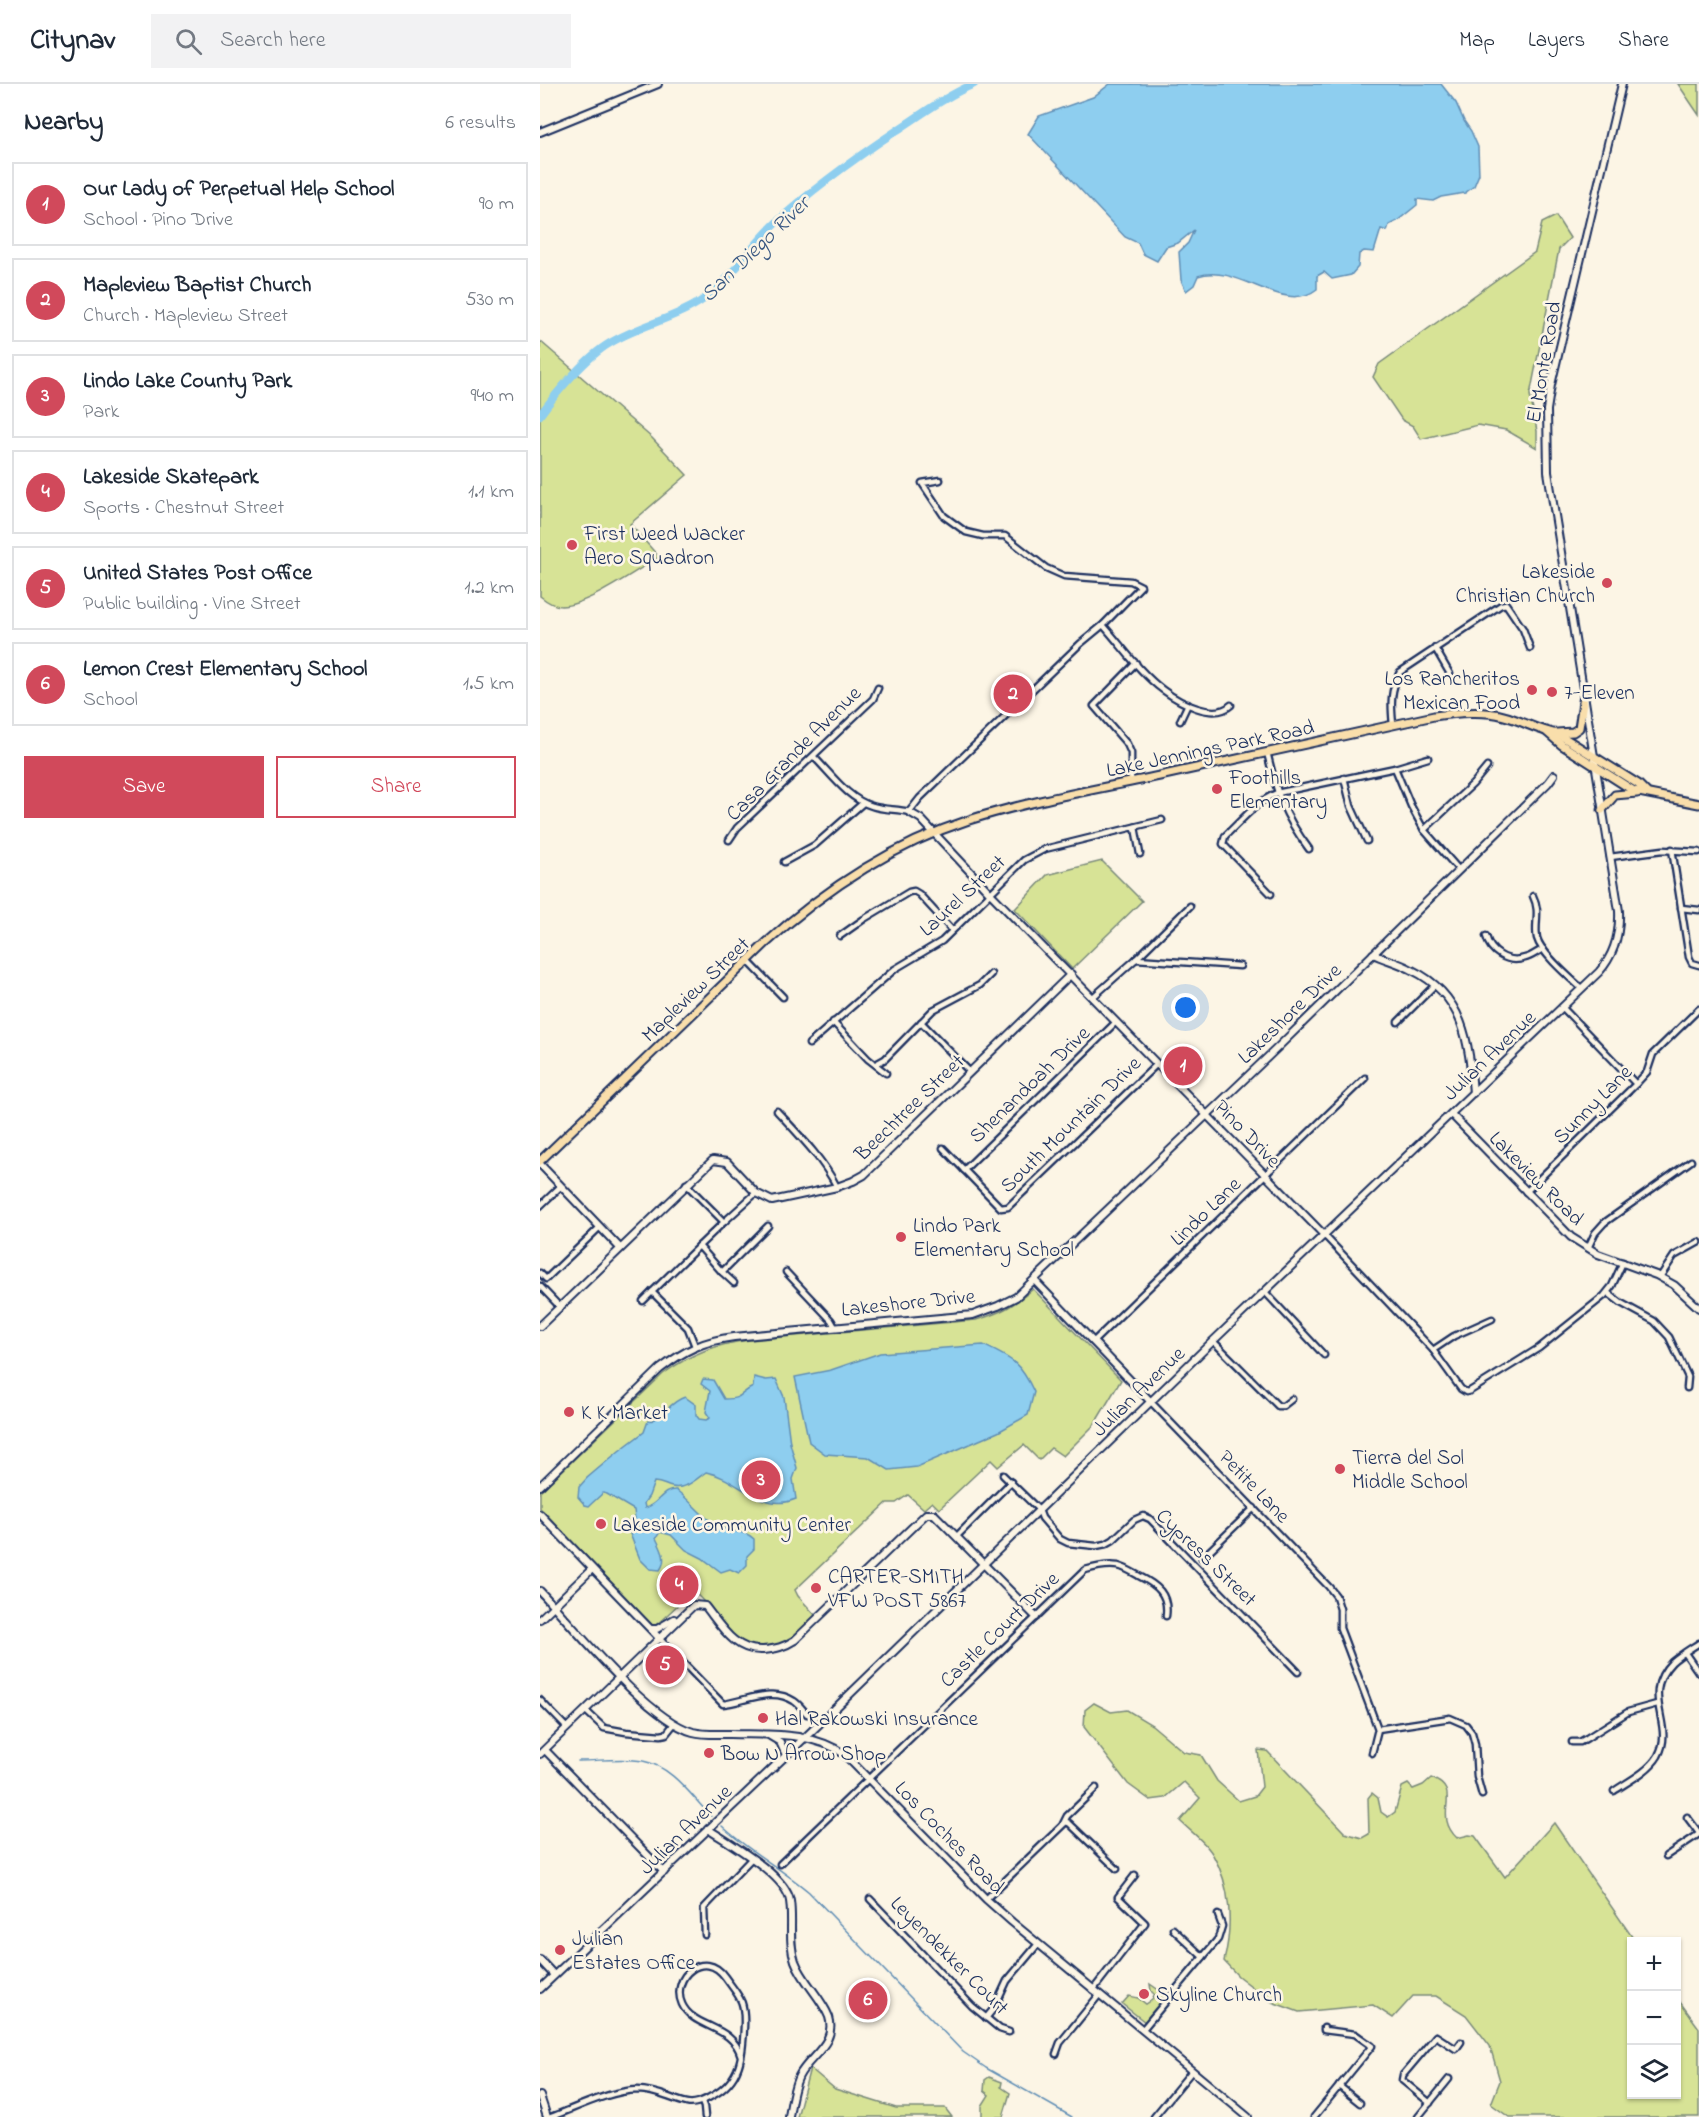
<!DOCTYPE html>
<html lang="en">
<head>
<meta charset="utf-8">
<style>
	:root { --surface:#fff; --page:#f2f2f3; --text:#1f2937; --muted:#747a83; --line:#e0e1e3; --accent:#d1495b }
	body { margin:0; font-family:"Indie Flower",sans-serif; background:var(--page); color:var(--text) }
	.controls { position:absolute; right:18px; bottom:18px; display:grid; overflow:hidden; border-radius:0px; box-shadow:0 2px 4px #0004 }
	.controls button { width:54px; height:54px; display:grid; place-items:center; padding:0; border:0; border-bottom:2px solid var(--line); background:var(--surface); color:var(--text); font:30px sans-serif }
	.you { position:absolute; left:646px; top:924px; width:21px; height:21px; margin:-15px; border:4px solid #fff; border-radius:50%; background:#1a73e8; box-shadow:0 0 0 9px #1a73e833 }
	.badge { display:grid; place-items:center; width:39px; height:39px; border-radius:50%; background:var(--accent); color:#fff; font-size:20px; font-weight:700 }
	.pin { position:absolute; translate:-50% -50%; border:3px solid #fff; box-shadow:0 2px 6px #0006 }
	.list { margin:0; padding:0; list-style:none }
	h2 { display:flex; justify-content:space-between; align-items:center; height:78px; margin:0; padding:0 24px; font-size:26px }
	h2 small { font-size:20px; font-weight:400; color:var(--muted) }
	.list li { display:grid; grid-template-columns:39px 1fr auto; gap:18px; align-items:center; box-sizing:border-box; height:84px; margin:0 12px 12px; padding:0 12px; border:2px solid var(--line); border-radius:0px }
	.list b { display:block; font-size:22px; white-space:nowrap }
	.list p { margin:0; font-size:20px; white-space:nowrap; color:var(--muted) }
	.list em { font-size:20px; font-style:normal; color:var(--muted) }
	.actions { display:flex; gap:12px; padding:18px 24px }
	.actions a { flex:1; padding:14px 0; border:2px solid var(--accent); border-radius:0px; text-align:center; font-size:21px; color:var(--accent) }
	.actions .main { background:var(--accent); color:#fff }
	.icon { flex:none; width:33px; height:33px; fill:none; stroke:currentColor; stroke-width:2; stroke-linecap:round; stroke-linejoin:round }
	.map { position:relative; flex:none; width:1159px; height:2033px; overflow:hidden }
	header { display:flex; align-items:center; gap:36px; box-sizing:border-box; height:84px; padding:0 30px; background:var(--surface); border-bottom:2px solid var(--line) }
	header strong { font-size:28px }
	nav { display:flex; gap:33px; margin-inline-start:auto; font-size:21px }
	.search { width:420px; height:54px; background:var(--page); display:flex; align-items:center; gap:15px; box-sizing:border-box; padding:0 21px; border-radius:0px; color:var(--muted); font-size:22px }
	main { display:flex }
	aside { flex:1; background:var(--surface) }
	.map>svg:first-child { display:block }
	.green { fill:#d7e396; stroke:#79897a; stroke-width:1.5 }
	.water { fill:#8eceef; stroke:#608eb5; stroke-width:1.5 }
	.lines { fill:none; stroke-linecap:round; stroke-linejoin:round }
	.stream { stroke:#608eb5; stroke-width:1.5 }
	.river { stroke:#8eceef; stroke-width:8 }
	.street-casing { stroke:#1b2f5e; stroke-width:9 }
	.secondary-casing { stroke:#1b2f5e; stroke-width:10 }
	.primary-casing { stroke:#1b2f5e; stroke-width:11 }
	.street { stroke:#fcf5e5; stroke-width:4.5 }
	.secondary { stroke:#fcf5e5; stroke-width:6 }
	.primary { stroke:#f9deab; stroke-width:7 }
	.poi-dot { fill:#d1495b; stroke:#fcf5e5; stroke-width:2 }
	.labels { text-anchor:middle; stroke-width:5; stroke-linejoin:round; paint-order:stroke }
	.street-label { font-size:21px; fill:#1b2f5e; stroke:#fcf5e5 }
	.poi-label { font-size:21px; fill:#1b2f5e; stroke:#fcf5e5; text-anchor:start }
	.water-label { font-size:22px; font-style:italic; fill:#385782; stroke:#fcf5e5 }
</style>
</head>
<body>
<header>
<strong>Citynav</strong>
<div class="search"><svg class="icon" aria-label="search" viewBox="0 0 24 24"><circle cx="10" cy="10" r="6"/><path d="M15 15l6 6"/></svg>Search here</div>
<nav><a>Map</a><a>Layers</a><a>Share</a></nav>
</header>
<main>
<aside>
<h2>Nearby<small>6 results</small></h2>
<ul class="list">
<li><span class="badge">1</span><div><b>Our Lady of Perpetual Help School</b><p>School · Pino Drive</p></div><em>90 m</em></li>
<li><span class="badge">2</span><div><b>Mapleview Baptist Church</b><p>Church · Mapleview Street</p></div><em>530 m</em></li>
<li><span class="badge">3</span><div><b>Lindo Lake County Park</b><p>Park</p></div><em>940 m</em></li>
<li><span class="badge">4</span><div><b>Lakeside Skatepark</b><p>Sports · Chestnut Street</p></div><em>1.1 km</em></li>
<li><span class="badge">5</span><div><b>United States Post Office</b><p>Public building · Vine Street</p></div><em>1.2 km</em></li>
<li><span class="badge">6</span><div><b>Lemon Crest Elementary School</b><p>School</p></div><em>1.5 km</em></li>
</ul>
<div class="actions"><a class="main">Save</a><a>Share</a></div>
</aside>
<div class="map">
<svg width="1159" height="2033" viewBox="0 0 1159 2033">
	<rect width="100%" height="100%" fill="#fcf5e5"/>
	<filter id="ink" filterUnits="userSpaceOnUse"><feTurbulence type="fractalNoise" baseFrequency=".0167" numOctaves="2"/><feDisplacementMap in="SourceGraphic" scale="12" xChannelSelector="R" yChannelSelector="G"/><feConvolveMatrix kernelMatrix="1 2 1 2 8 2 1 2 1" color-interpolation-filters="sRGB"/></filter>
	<g filter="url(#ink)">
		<g class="green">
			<polygon points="1138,0 1159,0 1159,31"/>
			<polygon points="1016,132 1030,154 1019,165 990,311 997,347 997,364 966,346 938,341 881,355 873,342 862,336 833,293 839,280 995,168 1002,139"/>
			<path d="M0 257 112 354 147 391 90 440 119 473C96 487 46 522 21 522 13 522 6 517 0 512Z"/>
			<polygon points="562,777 602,817 532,885 475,825 507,791"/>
			<path d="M493 1205 581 1296 554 1341 523 1372 511 1364 499 1376 484 1361 458 1383 451 1376 399 1425 392 1418 384 1425 368 1411 356 1419H347L255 1506 258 1512 276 1532C257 1551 250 1562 221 1562 213 1562 205 1561 198 1556 182 1541 170 1522 153 1507L114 1543 0 1424V1408L123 1290C150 1270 176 1260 210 1256L436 1236C461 1229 473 1222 493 1205Z"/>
			<path d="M554 1619 571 1628 587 1626 612 1641 644 1668 661 1671 677 1697 699 1717 715 1712 722 1703 718 1666 727 1667 805 1749 822 1754 829 1750 828 1714 832 1709 838 1714 841 1728 848 1733 855 1728 862 1703 868 1700 873 1705 883 1701 891 1694C925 1707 891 1729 917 1754L929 1751 935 1752 965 1793 1014 1739 1095 1857 1092 1858V2010H1136L1137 1914 1159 1944V2033H969L951 2020 960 1997 950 1962 926 1931 896 1912H873L853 1934 833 1921 759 1928 732 1918 698 1892 684 1877C693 1842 691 1802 673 1771 666 1758 650 1747 640 1737L660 1714 644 1698 625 1714 610 1716 588 1700 544 1643 545 1626Z"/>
			<polygon points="610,1900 627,1912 605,1938 582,1920 589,1912 598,1914 606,1920 612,1916 615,1911 611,1907"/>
			<polygon points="270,1984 295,2005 356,2024 405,2024 412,2033 257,2033"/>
			<polygon points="449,1993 462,1998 461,2003 470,2009 463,2033 442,2033 442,2022 449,2011 444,2007 445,1996"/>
		</g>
		<g class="water">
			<path d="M570 0H901L916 19 924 37 931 47 938 63 939 90 934 102 925 109 901 113 893 117 877 115V121L857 137 849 141 847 147 841 145 834 168 824 167 819 170 818 183 811 191 792 195 784 188 777 192V205C743 232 698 178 658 192L654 201 646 207 641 196 639 168 648 159 654 146 638 159 626 163 617 177 603 170 598 159 585 153 488 50 499 32 553 13Z"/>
			<path d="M443 1261C472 1275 480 1278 494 1308L488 1331 458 1348 377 1383 349 1386 328 1373 285 1370 269 1358 255 1293 291 1286 340 1269Z"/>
			<path d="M214 1293 226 1296 236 1295 244 1313 250 1359 257 1384 253 1395 256 1415C221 1430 198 1394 166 1388 156 1395 146 1406 132 1403 126 1402 122 1398 114 1398L109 1412 104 1419 105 1424C118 1421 122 1405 136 1406 153 1418 163 1436 183 1444 194 1449 205 1446 214 1455V1465L207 1472V1481L199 1489 190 1485 181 1488 162 1474 146 1466 131 1451 120 1448 116 1454C121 1465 128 1475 120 1486L110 1485 100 1475 90 1450 95 1435 94 1426 67 1410 63 1409 49 1422 45 1421 38 1413 39 1403 47 1394 79 1367 104 1348 108 1337C123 1336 128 1318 145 1313L156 1321V1331L159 1335 166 1336 170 1334 166 1328 170 1307 161 1300 163 1295 173 1296 184 1315C204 1315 199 1309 213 1303Z"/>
		</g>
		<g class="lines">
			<g class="stream">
				<path d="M38 1677C59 1677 83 1673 103 1677 132 1682 152 1713 171 1732"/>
				<path d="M182 1742C208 1767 241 1784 269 1808L423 1968 446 1984 532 2033"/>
			</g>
			<path class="river" d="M0 331C17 308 46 273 70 259 103 239 142 234 172 209 196 188 213 160 237 138 273 104 314 75 356 47 382 30 406 12 434 0"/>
			<g class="street-casing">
				<g id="street">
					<path d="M563 541C582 562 600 589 623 606 639 618 674 637 691 621"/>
					<polyline points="895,564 910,590"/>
					<polyline points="640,637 648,620"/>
					<path d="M853 641C851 621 850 606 860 588L961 521 966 520 983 545 990 564"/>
					<path d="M727 668C737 710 743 730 769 765"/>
					<path d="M274 673C291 690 308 715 332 722 344 726 357 725 369 728L380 714 540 560 563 541 601 502 591 497 524 492 506 484 465 452H443L426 448 404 432 382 399 400 396"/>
					<polyline points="855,684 871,722 884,746 919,786"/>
					<polyline points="804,694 811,722 827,757"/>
					<polyline points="591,698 591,669 587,660 554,622 596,579"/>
					<polyline points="595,743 600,770"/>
					<polyline points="884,746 933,700 947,683"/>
					<polyline points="189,756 197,744 333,615 338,604"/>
					<polyline points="1132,765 1149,873 1152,879 1159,881"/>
					<polyline points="1070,773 1123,766 1159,768"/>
					<polyline points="244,778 275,761 323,719"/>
					<path d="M731 810 683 760 685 752C701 737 717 717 737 709L855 684 888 674"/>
					<path d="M993 812C1001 828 994 839 997 854 1001 869 1029 893 1041 904"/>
					<polyline points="1141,824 1159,826"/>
					<polyline points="300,852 324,835 369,808 374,807 379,810 412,846"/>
					<path d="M946 852C950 868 967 880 985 874 991 873 997 868 1003 865"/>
					<polyline points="596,875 700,882"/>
					<polyline points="208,877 243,913"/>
					<polyline points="553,913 596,875 650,822"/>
					<polyline points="1022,923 1096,1000"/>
					<polyline points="293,938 328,975 346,989"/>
					<polyline points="381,938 430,988"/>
					<polyline points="858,938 895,901"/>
					<polyline points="269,960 355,885 402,857 484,776 505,765 622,736"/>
					<polyline points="336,980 345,975 393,926 440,901 451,890"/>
					<path d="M237 1027C259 1051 282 1074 297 1103"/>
					<polyline points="403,1064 461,1124 468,1123 617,980"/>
					<polyline points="424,1086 576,938"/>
					<polyline points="146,1100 184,1138 216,1109"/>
					<polyline points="986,1108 1096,1000 1107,988 1113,970 1159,925"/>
					<polyline points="0,1122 21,1102"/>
					<polyline points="184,1138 159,1162 182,1188 228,1142"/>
					<polyline points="785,1152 893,1266 921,1305 926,1308 930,1307 999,1264 1064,1212 1072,1202 1083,1178"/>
					<polyline points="1048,1164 1055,1149 1064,1139 1151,1077"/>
					<polyline points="182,1188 194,1199"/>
					<polyline points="246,1188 291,1236 295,1243"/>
					<polyline points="0,1189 6,1195 60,1143"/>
					<polyline points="1120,1193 1134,1172 1159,1158"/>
					<polyline points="0,1202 20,1223"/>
					<polyline points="112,1208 159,1162"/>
					<polyline points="725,1208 784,1271"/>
					<polyline points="1068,1209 1081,1219 1114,1237 1129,1253 1148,1293 1147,1304"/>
					<polyline points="103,1217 112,1208 148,1244 155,1262"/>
					<polyline points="673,1257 738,1322 743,1322 752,1315"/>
					<polyline points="553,1258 825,994"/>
					<polyline points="893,1266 914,1252 952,1235"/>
					<polyline points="611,1318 789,1503 796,1512 800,1525 800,1544 838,1645 832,1669"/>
					<polyline points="463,1391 499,1426 502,1434 520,1455 528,1459 556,1462 566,1460 573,1456 594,1436 603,1432 610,1435 758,1588"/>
					<polyline points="417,1452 471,1398"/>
					<polyline points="662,1474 714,1424"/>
					<path d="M120 1555 183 1620C204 1618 232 1602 254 1617 259 1620 263 1626 267 1630"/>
					<polyline points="1145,1569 1159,1589"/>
					<polyline points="0,1616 27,1644"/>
					<polyline points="46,1627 64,1644 86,1648 121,1651 126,1650 134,1640"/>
					<polyline points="838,1645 910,1634 926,1641 932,1649 935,1660 937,1693 942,1711"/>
					<polyline points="1032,1658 1040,1658 1047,1654 1088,1628 1117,1620"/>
					<path d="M1074 1707C1089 1697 1109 1687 1118 1672 1136 1640 1099 1612 1132 1578 1140 1571 1150 1565 1159 1559"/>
					<polyline points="1147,1733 1159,1749"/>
					<polyline points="523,1740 527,1732 556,1704"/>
					<polyline points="1126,1772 1159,1750"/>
					<path d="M240 1780 545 1486C555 1483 567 1480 578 1482 586 1484 592 1488 599 1492 617 1501 629 1510 626 1532"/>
					<polyline points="330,1815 432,1922 460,1945 469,1948"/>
					<polyline points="446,1815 526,1738 529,1739 577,1785"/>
					<polyline points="633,1845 663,1873"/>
					<polyline points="165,1851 164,1824 211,1775"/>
					<polyline points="553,1906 605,1839 578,1813 595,1791"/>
					<polyline points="446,1934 455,1923 467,1897 498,1860"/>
					<polyline points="603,1945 678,1855 682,1842 678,1831"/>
					<polyline points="516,1970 520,1959 559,1911"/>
					<polyline points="799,2002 820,2019"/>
					<polyline points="162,2018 164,2023 165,2033"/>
					<polyline points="890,2019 862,1996 863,1991 896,1952 916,1965 921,1958"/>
					<path d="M11 2033C38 2023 69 2007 98 2006 116 2006 130 2015 147 2019 156 2021 164 2016 172 2012 201 1997 203 1971 204 1942 205 1915 199 1913 185 1893 165 1864 130 1893 142 1920 153 1945 192 1940 201 1972"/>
					<polyline points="614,2033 652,1987"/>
					<polyline points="774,2033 832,1962 815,1950 784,1946 784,1944"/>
					<polyline points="878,2033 909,1995"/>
				</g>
			</g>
			<g class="secondary-casing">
				<g id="secondary">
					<polyline points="0,48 118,0"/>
					<polyline points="369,728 381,735 451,810 785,1152"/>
					<path d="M833 870C846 876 860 879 872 886 924 911 929 958 933 1009"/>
					<polyline points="911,1030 1031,1153 1058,1170 1116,1191 1134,1201 1159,1224"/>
					<polyline points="0,1080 80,1164"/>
					<polyline points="495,1197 611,1318"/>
					<polyline points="0,1242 173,1076 187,1078 216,1109 232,1117 297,1103 313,1097 324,1091 531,890"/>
					<path d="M0 1402 120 1285C145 1266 163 1257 194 1253L433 1231 458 1222 476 1213 734 967 1008 699 1014 691"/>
					<polyline points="0,1430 120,1555"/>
					<path d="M0 1507C35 1544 107 1635 153 1648 165 1651 178 1650 190 1650 229 1651 271 1647 304 1670L446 1815 472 1838 708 2033"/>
					<polyline points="0,1535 52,1485"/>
					<polyline points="111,1545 117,1545 134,1535"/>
					<polyline points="230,1652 240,1658 246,1671"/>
					<polyline points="5,1666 124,1788"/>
					<path d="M0 1670 154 1521 165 1522C181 1542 195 1568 223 1566 236 1565 244 1563 255 1556L386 1430H394L496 1533"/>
					<path d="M168 1745C190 1760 246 1791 250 1817 253 1837 248 1858 255 1877 263 1898 281 1913 289 1933 297 1960 270 1971 259 1992 253 2004 251 2020 249 2033"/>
					<polyline points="0,1876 14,1891"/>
					<path d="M0 1905 276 1643 673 1257 1059 888C1074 871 1080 850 1079 827L1008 388 1007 326 1011 301 1082 0"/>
					<polyline points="0,2012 7,2033"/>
				</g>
			</g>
			<g class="primary-casing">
				<g id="primary">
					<polyline points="1007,648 1022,661 1094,707 1159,720"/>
					<polyline points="1017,649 1033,648 1039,644 1044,611"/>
					<polyline points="1062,726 1075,711 1097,709"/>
					<path d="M0 1077 225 860C284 806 352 761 429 736 492 716 559 705 624 691 714 672 804 652 894 632 916 629 943 626 964 632 983 637 999 647 1018 650L1098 700 1106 708"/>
				</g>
			</g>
			<use href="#street" class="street"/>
			<use href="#secondary" class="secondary"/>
			<use href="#primary" class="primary"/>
		</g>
	</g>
	<g class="poi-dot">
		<circle cx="32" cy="461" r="6"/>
		<circle cx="1067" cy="499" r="6"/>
		<circle cx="992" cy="606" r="6"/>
		<circle cx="1012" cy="608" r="6"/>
		<circle cx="677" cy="705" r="6"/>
		<circle cx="361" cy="1153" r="6"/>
		<circle cx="29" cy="1328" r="6"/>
		<circle cx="800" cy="1385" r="6"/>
		<circle cx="61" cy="1440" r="6"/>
		<circle cx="276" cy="1504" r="6"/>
		<circle cx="223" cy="1634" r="6"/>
		<circle cx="169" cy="1669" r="6"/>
		<circle cx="20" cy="1866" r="6"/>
		<circle cx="604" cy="1910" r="6"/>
	</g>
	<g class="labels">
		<g class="street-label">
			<text transform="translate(1003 278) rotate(-80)" y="7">El Monte Road</text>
			<text transform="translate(670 664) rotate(-12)" y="7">Lake Jennings Park Road</text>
			<text transform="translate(253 669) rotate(-45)" y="7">Casa Grande Avenue</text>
			<text transform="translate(422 811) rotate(-43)" y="7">Laurel Street</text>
			<text transform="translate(155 905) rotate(-44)" y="7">Mapleview Street</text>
			<text transform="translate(749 929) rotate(-44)" y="7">Lakeshore Drive</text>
			<text transform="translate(949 971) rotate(-44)" y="7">Julian Avenue</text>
			<text transform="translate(489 1000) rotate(-44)" y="7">Shenandoah Drive</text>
			<text transform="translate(1052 1020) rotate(-45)" y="7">Sunny Lane</text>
			<text transform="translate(369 1023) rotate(-44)" y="7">Beechtree Street</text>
			<text transform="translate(530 1040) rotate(-44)" y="7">South Mountain Drive</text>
			<text transform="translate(708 1049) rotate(46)" y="7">Pino Drive</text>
			<text transform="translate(997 1094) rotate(45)" y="7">Lakeview Road</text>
			<text transform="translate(665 1127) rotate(-44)" y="7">Lindo Lane</text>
			<text transform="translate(368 1218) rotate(-6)" y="7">Lakeshore Drive</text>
			<text transform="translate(598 1307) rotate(-44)" y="7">Julian Avenue</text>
			<text transform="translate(715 1402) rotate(46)" y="7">Petite Lane</text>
			<text transform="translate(667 1473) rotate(44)" y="7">Cypress Street</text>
			<text transform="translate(459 1545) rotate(-44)" y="7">Castle Court Drive</text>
			<text transform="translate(145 1745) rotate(-44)" y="7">Julian Avenue</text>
			<text transform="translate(410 1753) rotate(46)" y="7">Los Coches Road</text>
			<text transform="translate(410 1871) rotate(45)" y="7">Leyendekker Court</text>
		</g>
		<g class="poi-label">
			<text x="44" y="456">First Weed Wacker<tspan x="44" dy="24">Aero Squadron</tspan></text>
			<text x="1055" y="494" text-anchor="end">Lakeside<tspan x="1055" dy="24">Christian Church</tspan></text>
			<text x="980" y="601" text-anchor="end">Los Rancheritos<tspan x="980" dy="24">Mexican Food</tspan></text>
			<text x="1024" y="615">7-Eleven</text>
			<text x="689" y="700">Foothills<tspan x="689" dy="24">Elementary</tspan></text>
			<text x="373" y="1148">Lindo Park<tspan x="373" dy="24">Elementary School</tspan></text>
			<text x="41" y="1335">K K Market</text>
			<text x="812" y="1380">Tierra del Sol<tspan x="812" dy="24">Middle School</tspan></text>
			<text x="73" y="1447">Lakeside Community Center</text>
			<text x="288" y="1499">CARTER-SMITH<tspan x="288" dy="24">VFW POST 5867</tspan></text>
			<text x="235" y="1641">Hal Rakowski Insurance</text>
			<text x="181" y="1676">Bow N Arrow Shop</text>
			<text x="32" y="1861">Julian<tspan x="32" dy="24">Estates Office</tspan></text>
			<text x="616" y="1917">Skyline Church</text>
		</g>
		<g class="water-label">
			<text transform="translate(214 164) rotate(-44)" y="8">San Diego River</text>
		</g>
	</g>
</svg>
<div class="controls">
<button>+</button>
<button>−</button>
<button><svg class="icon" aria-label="layers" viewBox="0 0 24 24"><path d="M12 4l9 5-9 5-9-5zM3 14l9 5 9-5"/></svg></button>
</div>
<div class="you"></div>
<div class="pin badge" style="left:643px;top:982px">1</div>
<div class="pin badge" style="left:473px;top:610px">2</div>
<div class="pin badge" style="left:221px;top:1396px">3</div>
<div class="pin badge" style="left:139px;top:1501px">4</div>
<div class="pin badge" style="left:125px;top:1581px">5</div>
<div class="pin badge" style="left:328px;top:1916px">6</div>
</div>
</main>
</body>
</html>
